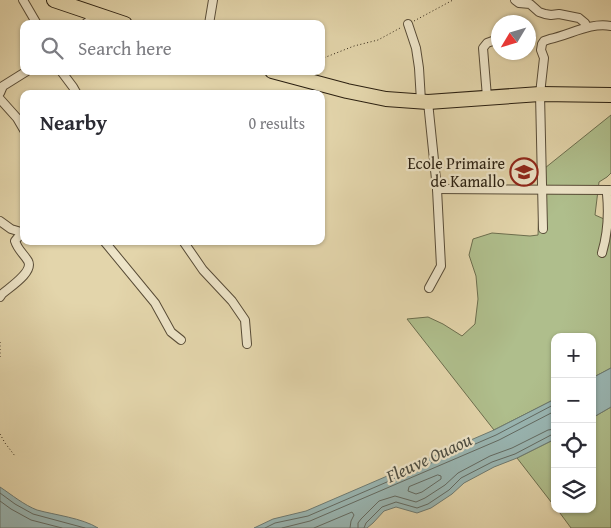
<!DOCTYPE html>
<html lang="en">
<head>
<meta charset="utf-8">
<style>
	:root { --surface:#fff; --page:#f2f2f3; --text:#2b2b33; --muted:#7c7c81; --line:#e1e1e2 }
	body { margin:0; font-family:"Gentium Book Plus",serif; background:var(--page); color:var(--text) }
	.controls { position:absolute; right:15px; bottom:15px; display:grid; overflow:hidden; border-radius:10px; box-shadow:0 1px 4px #0004 }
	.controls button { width:45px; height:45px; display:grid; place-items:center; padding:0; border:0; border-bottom:1px solid var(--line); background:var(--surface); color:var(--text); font:25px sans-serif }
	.compass { position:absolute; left:491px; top:15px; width:45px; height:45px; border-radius:50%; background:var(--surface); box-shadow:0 1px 4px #0004; rotate:232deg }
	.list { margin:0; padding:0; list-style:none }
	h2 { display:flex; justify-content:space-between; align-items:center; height:65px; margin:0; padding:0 20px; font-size:21px }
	h2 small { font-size:16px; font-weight:400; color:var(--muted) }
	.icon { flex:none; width:28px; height:28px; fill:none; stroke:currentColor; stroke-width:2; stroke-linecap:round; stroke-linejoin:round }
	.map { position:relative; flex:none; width:611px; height:528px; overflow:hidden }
	.search { position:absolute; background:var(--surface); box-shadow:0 1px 4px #0004; left:20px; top:20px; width:305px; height:55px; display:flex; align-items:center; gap:12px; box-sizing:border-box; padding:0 18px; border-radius:10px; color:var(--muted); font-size:19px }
	.panel { position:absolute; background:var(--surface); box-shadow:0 1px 4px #0004; left:20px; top:90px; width:305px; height:155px; border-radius:10px }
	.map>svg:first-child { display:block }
	.green { fill:#afbe8c; stroke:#6c6e4e }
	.water { fill:#99b6b3; stroke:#6d7a72 }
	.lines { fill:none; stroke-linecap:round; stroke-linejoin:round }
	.shore { stroke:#626a62; stroke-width:1 }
	.street-casing { stroke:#584c37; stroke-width:10 }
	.highway-casing { stroke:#2a1f10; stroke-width:16 }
	.path { stroke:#2a1f10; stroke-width:1; stroke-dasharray:1 2.5; stroke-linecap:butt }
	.street { stroke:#ede4c8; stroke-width:8 }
	.highway { stroke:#e3d5ab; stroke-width:14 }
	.labels { text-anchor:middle; stroke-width:4.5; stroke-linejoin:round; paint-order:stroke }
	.poi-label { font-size:16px; fill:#2a1f10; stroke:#ede4c8; text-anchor:end }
	.water-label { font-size:18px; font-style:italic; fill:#4b4c41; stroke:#ede4c8 }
</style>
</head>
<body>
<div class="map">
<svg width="611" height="528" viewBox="0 0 611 528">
	<rect width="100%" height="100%" fill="#e3d5ab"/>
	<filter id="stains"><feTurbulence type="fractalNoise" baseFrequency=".004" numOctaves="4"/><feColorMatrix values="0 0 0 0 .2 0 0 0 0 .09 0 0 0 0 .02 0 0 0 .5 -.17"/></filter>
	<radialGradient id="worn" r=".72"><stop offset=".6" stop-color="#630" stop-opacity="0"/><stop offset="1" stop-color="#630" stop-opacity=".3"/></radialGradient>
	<g class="green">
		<polygon points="611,115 611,173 607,177 599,182 595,215 611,222 611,368 592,378 592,337 555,337 555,399 494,430 407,319 428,317 443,324 462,336 475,324 478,299 476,276 469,255 473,239 492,233 530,236 538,235 540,172"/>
		<polygon points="611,407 611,528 571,528 557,509 592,509 592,418"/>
		<polygon points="555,439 555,507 517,458"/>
	</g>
	<g class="water">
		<polygon points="611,368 611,407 592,418 592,378"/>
		<polygon points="555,399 555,439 517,458 494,467 464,483 452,494 431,508 417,513 396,507 384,511 373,523 367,528 254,528 273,519 306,511 494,430"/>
		<path d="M0 487C12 495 24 505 37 510 55 515 82 518 98 528H0Z"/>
	</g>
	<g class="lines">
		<g class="shore">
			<polygon points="438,475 441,476 441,479 422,492 416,494 408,491 409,487"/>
			<polyline points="0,493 15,504 33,514 85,528"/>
			<polyline points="0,501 11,509 31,520 62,528"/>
			<polyline points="265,528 275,523 308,516 496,435 555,404"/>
			<polyline points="282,528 310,521 499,440 555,411"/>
			<polyline points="314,528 352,512 354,515 351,521 350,528"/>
			<polyline points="358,528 358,523 361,519 379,501 395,496 416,502 425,498 445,485 458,473 490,456 512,448 548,430 555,429"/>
			<polyline points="364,528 366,523 382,507 396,502 417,508 428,504 449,490 461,478 492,462 515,454 551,435 555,435"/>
		</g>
		<g class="street-casing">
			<g id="street">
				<polyline points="23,0 37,24"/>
				<polyline points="515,0 519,3 530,4 539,12 545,14 551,15 559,14 579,18 585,23 587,27"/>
				<polyline points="85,24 97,15"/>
				<polyline points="209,24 213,0"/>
				<polyline points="408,24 416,48 419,68 421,101"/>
				<polyline points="528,37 531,37"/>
				<polyline points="61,71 73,87 77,94"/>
				<polyline points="0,93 3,86 27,71"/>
				<polyline points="487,97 483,48 487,43 498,39"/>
				<polyline points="0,99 17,118 24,130"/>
				<polyline points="428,102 437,189 441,266 429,288"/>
				<polyline points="437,189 611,190"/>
				<polyline points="0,221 11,229 21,232"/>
				<path d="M543 229 540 94 544 58 541 50 542 44 544 41 550 39C570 35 590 22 611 26"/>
				<polyline points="104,241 155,303 171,332 181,340"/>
				<polyline points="183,241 203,270 232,301 245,320 247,344"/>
				<path d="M602 253C608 233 609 215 607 194L611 190"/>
				<path d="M0 297 2 294C10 287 34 272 28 261 23 253 18 250 15 241L24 230"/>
			</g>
		</g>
		<g class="highway-casing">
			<g id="highway">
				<polyline points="54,0 125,24"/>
				<polyline points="272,71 347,91 386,99 428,102 540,94 611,95"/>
			</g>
		</g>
		<g class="path">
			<polyline points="414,21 453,0"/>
			<polyline points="321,59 354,46 378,40 402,27"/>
			<polyline points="0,342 0,358"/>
			<polyline points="0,434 5,443 15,456"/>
		</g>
		<use href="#street" class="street"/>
		<use href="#highway" class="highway"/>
	</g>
	<defs>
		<g id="school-ring" transform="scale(1.4375)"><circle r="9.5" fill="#ede4c8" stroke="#8f2418" stroke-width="1.5"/><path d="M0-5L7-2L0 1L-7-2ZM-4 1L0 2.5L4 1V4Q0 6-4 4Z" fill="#8f2418"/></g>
	</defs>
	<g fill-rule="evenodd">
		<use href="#school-ring" x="524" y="172"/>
	</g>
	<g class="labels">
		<g class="poi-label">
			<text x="505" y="169">Ecole Primaire<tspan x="505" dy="18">de Kamallo</tspan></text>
		</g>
		<g class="water-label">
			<text transform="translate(429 458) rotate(-25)" y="6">Fleuve Ouaou</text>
		</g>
	</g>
	<rect width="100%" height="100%" filter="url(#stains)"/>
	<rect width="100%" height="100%" fill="url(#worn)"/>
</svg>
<div class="controls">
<button>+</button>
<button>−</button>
<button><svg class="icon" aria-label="locate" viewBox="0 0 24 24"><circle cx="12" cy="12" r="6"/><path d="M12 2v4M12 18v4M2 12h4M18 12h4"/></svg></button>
<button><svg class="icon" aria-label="layers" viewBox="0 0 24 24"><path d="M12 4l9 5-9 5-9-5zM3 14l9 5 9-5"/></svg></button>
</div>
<svg class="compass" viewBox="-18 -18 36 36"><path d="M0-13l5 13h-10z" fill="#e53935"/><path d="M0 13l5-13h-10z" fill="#7c7c81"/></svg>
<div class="search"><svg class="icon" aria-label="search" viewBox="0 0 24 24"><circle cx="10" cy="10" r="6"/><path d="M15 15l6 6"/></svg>Search here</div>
<section class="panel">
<h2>Nearby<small>0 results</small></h2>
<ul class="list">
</ul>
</section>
</div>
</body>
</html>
